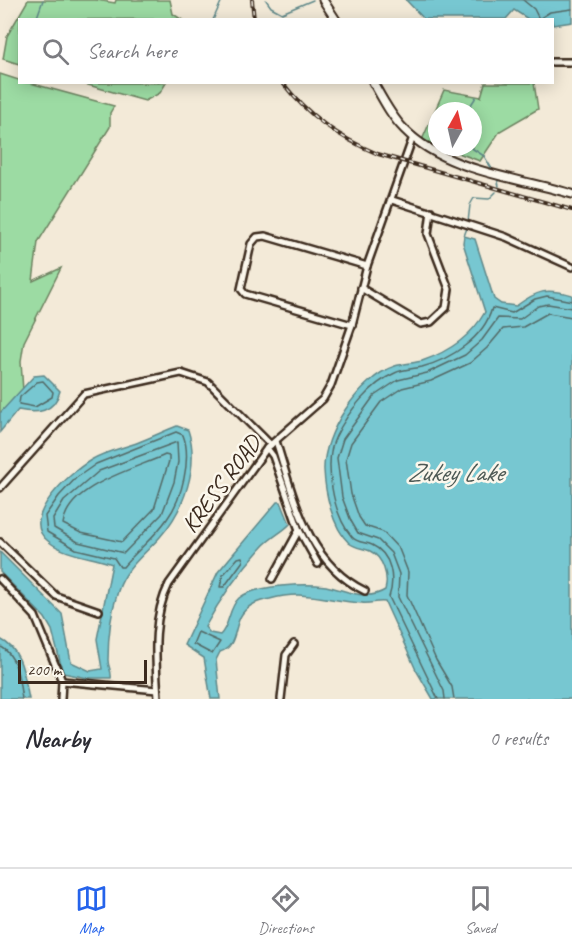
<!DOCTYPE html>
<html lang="en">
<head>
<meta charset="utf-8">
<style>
	:root { --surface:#fff; --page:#f7f7f7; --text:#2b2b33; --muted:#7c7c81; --line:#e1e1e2; --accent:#2563eb }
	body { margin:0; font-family:Caveat,sans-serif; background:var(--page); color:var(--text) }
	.compass { position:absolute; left:428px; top:102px; width:54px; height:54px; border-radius:50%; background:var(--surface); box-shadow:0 3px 15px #0003; rotate:8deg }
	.scale { position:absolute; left:18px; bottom:15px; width:129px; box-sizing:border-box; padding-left:6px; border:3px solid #3b2a1e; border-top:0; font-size:16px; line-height:21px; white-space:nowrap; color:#3b2a1e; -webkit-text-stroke:4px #fbf7ec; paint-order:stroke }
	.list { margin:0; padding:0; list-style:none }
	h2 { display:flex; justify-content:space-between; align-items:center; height:78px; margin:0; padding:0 24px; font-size:26px }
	h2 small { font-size:20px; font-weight:400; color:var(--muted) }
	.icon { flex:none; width:33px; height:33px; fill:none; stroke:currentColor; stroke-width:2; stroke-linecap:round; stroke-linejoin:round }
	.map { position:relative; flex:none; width:572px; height:699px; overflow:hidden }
	.search { position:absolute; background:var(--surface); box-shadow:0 3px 15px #0003; left:18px; right:18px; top:18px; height:66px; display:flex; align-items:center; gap:15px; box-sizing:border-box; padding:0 21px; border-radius:0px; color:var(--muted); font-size:22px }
	.sheet { height:168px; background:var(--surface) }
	nav { display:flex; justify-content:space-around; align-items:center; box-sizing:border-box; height:84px; border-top:2px solid var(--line); background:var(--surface); font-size:16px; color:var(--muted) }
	nav a { display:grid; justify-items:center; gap:3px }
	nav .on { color:var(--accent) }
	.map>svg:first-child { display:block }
	.green { fill:#9cdba3; stroke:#6c8260; stroke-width:1.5 }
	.water { fill:#77c7d1; stroke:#5f8889; stroke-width:1.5 }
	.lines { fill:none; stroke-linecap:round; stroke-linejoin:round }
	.shore { stroke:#536966; stroke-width:1.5 }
	.stream { stroke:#5f8889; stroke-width:1.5 }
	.minor-casing { stroke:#3b2a1e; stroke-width:10 }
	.major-casing { stroke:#3b2a1e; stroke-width:11 }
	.minor { stroke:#fbf7ec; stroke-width:5 }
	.major { stroke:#fbf7ec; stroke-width:7 }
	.rail-casing { stroke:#3b2a1e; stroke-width:4 }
	.rail { stroke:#fbf7ec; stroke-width:1.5; stroke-dasharray:4.5; stroke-linecap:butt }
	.labels { text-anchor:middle; stroke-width:5; stroke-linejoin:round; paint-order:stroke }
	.street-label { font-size:24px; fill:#3b2a1e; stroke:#fbf7ec }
	.water-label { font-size:26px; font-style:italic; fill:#4d5954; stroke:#fbf7ec }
</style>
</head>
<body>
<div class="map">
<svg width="572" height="699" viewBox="0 0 572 699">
	<rect width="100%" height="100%" fill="#f3ead8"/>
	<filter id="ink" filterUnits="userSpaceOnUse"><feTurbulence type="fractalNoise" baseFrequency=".0167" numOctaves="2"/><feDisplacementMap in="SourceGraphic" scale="12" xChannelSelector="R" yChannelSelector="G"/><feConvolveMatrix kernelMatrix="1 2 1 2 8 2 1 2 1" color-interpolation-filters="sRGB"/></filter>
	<g filter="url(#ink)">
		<g class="green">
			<polygon points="28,0 96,0 115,3 116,0 170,0 173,14 181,19 20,20 19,64 3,59 7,36"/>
			<polygon points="0,74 19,80 20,82 30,83 114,106 110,113 110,127 38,242 33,281 61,268 24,342 21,361 23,391 0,419"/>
			<polygon points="81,83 166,83 160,93 145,101"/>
			<polygon points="485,83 534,83 538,109 500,131 480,161 442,147 473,147 473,111 437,111 437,145 422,140 444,90 481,97"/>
		</g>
		<g class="water">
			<polygon points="406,0 572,0 572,22 553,25 552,20 528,19 514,10 506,19 424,19"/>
			<path d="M464 236 475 239 494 299 501 304 516 306C538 290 546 288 572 295V699H433L416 670 385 602C377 601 370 604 362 603 328 601 305 589 270 599 259 601 249 604 242 614 233 627 238 646 220 652L216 660 220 699H211L204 658 184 645 218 572 277 502H281L290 524C284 531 270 538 262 547 240 571 220 599 205 627L210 633 220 635C230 626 228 608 239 598 255 585 306 583 326 586 346 590 366 602 385 590 389 577 383 557 370 551 363 548 355 548 349 543 332 527 325 492 324 470 323 434 359 378 395 366 403 364 413 363 422 361 448 352 471 337 485 312L463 243Z"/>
			<path d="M44 375 60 391C54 413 37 414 18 410L0 432V413L34 376Z"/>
			<path d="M177 426 188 430C200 466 184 510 160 537 144 555 126 567 118 591 111 612 108 638 108 660 108 667 112 671 111 678H88L63 673 52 630 45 618 0 572V552L62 614 71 662 90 671 102 669 97 639 112 564C91 556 66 556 48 541 18 518 71 472 91 460 105 451 124 448 139 442 152 437 164 431 177 426Z"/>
			<path d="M0 639C23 650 24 676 29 699H0Z"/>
		</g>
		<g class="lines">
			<g class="shore">
				<polyline points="523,0 534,9 539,19 550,12 572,9"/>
				<polygon points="37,382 43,381 53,392 52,397 35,407 19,404 20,397"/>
				<path d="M176 432 183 435C192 458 182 499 167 519 155 537 137 550 123 567H120L114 558 76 549 47 532 45 516 59 496 76 478 96 464Z"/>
				<polygon points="177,442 178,462 174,482 162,514 124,553 78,542 54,528 53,519 64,501 99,471"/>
				<path d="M165 455 169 456V461L154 509 122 542 81 533 63 524C68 485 135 469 165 455Z"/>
				<polygon points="238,558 242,557 243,561 224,587 220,587 223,575"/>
				<polygon points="198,632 220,642 212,654 193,644"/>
				<path d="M0 646C18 656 19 681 22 699"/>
				<path d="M438 699 389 597C395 580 392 554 372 545 365 542 357 543 352 537 333 515 323 462 336 436 348 412 370 384 395 373 403 369 413 369 422 367 451 359 484 338 492 308L512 313 535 299 547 296 572 301"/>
				<polyline points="445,699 444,691 398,597 399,574 391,553 378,540 358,533 351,521 342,497 337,458 343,439 374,396 398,380 427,373 465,355 482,340 498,318 520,319 538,306 548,304 572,308"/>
				<polyline points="454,699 452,687 436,660 407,595 408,572 399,549 383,532 365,526 359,517 351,494 346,459 351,443 381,402 402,388 431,381 470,363 487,348 503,329 523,327 548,313 572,317"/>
			</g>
			<g class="stream">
				<polyline points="266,0 271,7 282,13 313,0"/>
				<polyline points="36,20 43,0"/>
				<polyline points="213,20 222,0"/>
				<polyline points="467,111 476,97"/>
				<polyline points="470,147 484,156 492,169"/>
				<polyline points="497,178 499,186"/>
				<polyline points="468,222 470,205 474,198 489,199 496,192"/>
				<polyline points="464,236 467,228"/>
			</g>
			<g class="minor-casing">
				<g id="minor">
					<polyline points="552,62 572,62"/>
					<polyline points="392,200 506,237 572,267"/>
					<polyline points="361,288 421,324 431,322 446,308 449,289 428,234 431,211"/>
					<polyline points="352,325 245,294 241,289 251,244 257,237 265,236 367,266"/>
					<path d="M276 441C294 498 307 563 365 591"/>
					<polyline points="267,448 273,456 299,530 318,564"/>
					<polyline points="0,488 84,394 181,373 208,382 271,445"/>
					<polyline points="0,542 56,596 99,611"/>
					<polyline points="0,579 35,616 62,681 61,699"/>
					<polyline points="272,579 299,530"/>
					<polyline points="62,681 157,690"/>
					<path d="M158 699C156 660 151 620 169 584L267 448 323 399 331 385 352 325 367 266 413 137"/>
					<polyline points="281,699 286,655 294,644"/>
				</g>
			</g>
			<g class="major-casing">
				<g id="major">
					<polyline points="323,0 336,20"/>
					<path d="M373 82C382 98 391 116 404 129 446 172 517 177 572 194"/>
				</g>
			</g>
			<use href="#minor" class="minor"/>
			<use href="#major" class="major"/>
			<g class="rail-casing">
				<g id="rail">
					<polyline points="252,0 254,20"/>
					<path d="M282 82C309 117 338 137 378 154L572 210"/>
				</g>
			</g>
			<use href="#rail" class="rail"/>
		</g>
	</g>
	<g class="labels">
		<g class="street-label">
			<text transform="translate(221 484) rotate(-53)" y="8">KRESS ROAD</text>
		</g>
		<g class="water-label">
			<text x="455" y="481">Zukey Lake</text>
		</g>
	</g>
</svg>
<svg class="compass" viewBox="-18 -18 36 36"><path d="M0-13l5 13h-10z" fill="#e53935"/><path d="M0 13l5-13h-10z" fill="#7c7c81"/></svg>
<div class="scale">200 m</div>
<div class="search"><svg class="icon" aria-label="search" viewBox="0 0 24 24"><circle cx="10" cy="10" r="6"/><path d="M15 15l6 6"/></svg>Search here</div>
</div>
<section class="sheet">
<h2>Nearby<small>0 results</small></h2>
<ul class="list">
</ul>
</section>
<nav>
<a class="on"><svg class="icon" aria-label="map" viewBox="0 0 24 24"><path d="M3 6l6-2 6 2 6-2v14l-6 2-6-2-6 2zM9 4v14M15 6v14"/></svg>Map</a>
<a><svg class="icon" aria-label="directions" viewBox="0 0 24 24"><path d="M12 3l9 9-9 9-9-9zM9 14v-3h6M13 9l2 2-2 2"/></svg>Directions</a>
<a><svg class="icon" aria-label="saved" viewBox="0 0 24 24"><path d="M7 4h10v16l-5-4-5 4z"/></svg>Saved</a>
</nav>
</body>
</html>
